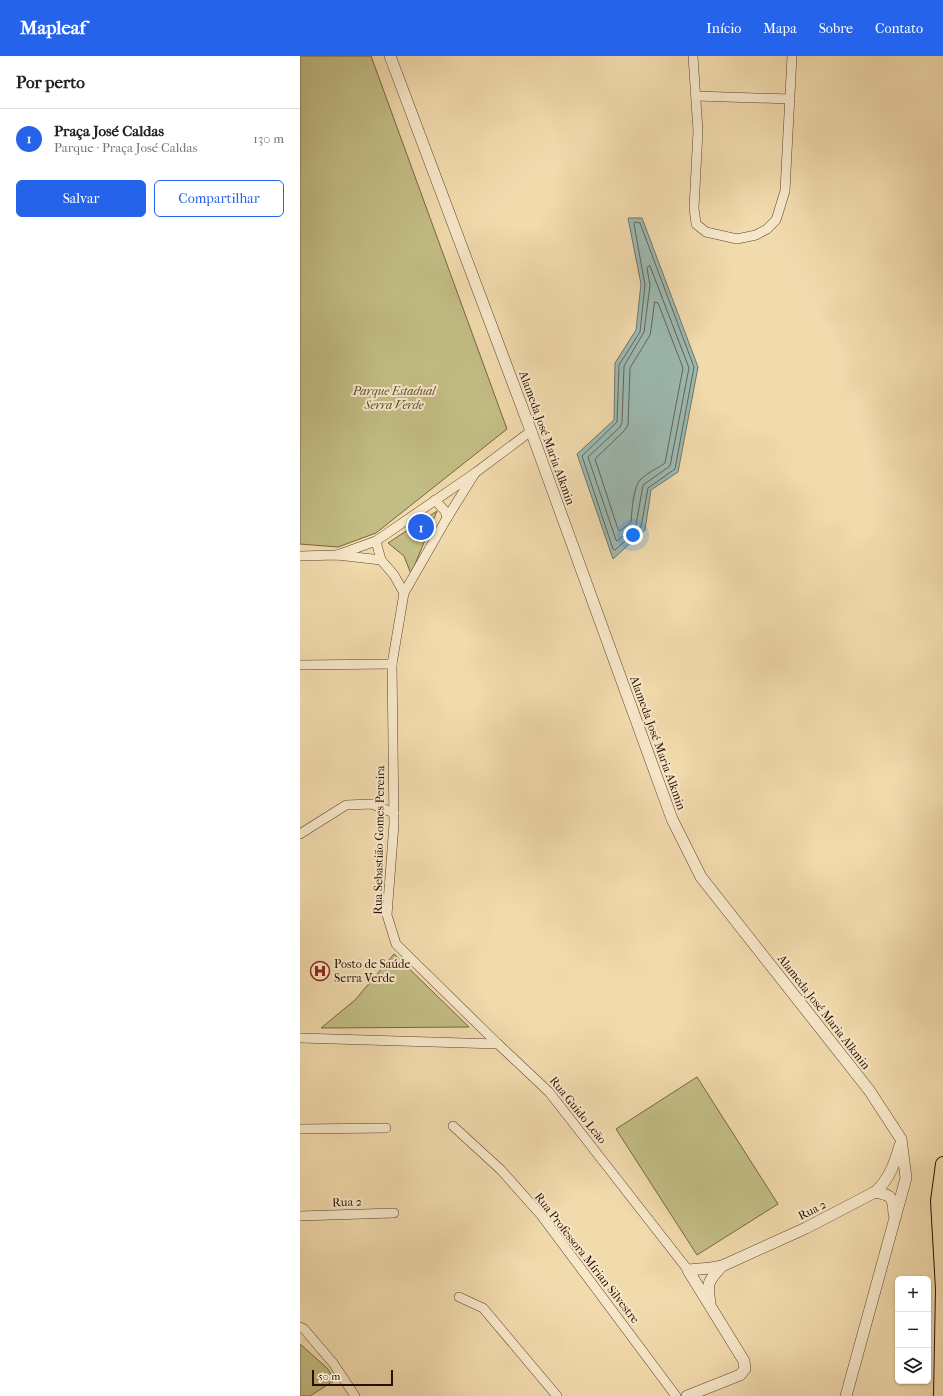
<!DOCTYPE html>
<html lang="pt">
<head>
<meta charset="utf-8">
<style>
	:root { --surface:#fff; --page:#f2f2f2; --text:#202124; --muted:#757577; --line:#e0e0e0; --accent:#2563eb }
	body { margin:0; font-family:"IM FELL French Canon",serif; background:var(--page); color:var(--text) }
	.controls { position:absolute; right:12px; bottom:12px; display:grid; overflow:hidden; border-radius:6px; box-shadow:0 1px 3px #0004 }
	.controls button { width:36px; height:36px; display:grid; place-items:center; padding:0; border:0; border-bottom:1px solid var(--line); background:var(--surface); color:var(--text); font:20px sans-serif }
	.scale { position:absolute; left:12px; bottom:10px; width:81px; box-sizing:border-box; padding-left:4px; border:2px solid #2c0d01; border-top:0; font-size:11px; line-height:14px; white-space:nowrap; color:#2c0d01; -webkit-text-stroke:3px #f6e7c9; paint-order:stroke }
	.you { position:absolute; left:333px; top:479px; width:14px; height:14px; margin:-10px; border:3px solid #fff; border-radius:50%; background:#1a73e8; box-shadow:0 0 0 6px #1a73e833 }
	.badge { display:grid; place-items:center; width:26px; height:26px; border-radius:50%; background:var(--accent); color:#fff; font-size:13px; font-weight:700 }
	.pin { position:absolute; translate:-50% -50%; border:2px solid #fff; box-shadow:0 1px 4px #0006 }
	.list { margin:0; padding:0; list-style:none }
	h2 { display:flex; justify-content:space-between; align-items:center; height:52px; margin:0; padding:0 16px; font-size:17px }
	h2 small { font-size:13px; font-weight:400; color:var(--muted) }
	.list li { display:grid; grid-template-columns:26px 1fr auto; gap:12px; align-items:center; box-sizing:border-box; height:60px; padding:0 16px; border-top:1px solid var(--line) }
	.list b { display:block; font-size:15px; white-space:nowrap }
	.list p { margin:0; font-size:13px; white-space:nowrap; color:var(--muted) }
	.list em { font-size:13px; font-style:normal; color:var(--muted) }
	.actions { display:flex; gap:8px; padding:12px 16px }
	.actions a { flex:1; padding:9px 0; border:1px solid var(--accent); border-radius:6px; text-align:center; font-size:14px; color:var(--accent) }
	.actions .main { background:var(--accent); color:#fff }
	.icon { flex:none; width:22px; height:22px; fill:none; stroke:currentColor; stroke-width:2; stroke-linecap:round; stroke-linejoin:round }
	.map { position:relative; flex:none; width:643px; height:1340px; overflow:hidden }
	header { display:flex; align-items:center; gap:24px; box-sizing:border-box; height:56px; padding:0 20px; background:var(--accent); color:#fff }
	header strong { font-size:19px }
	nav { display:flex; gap:22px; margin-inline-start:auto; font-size:14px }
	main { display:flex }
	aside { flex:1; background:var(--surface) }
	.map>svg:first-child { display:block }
	.green { fill:#c2bd84; stroke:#776542 }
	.water { fill:#9cb9b1; stroke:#6f746b }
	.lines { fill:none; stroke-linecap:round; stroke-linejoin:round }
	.shore { stroke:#646359; stroke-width:1 }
	.minor-casing { stroke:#5d402c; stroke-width:10 }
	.tertiary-casing { stroke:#5d402c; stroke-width:12 }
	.primary-casing { stroke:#2c0d01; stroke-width:16 }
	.minor { stroke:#f6e7c9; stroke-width:9 }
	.tertiary { stroke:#f6e7c9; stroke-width:11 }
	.primary { stroke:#f1daac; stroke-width:14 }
	.labels { text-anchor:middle; stroke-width:4; stroke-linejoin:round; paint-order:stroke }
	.park-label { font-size:12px; font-style:italic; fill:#604b2f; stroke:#f6e7c9 }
	.street-label { font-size:12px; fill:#2c0d01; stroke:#f6e7c9 }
	.poi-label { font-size:12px; fill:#2c0d01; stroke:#f6e7c9; text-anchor:start }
</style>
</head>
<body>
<header>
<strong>Mapleaf</strong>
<nav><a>Início</a><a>Mapa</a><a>Sobre</a><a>Contato</a></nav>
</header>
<main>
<aside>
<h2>Por perto<small></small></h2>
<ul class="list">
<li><span class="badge">1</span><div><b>Praça José Caldas</b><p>Parque · Praça José Caldas</p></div><em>130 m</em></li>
</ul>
<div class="actions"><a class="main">Salvar</a><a>Compartilhar</a></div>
</aside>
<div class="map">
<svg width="643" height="1340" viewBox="0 0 643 1340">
	<rect width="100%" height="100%" fill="#f1daac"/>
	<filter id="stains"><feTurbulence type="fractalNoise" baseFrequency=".005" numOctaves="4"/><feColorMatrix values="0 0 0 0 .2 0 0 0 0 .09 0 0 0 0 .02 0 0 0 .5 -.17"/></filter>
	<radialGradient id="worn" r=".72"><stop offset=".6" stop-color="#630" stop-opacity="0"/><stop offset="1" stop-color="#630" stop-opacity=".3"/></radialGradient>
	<g class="green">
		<polygon points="0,0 71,0 207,373 76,477 38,491 0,488"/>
		<polygon points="137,455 111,518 104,500 88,487"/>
		<polygon points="94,898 169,971 21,972 55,944"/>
		<polygon points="397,1021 478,1148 397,1199 316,1073"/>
		<polygon points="0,1288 27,1312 35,1324 10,1340 0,1340"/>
	</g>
	<polygon class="water" points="328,162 342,162 398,311 378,416 351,434 345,474 313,503 277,398 314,364 315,307 336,274 341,228"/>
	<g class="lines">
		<g class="shore">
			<polygon points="335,166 340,167 394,311 375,413 348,432 341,471 315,494 313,493 282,400 317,366 319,309 340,276 345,229 334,168"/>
			<polygon points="350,210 389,312 370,410 343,429 336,469 317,485 316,484 288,401 320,371 322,366 324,310 344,276 350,229 347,212"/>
			<path d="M355 246 358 247 383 312 365 407C357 413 348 416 341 423 333 430 332 455 331 466L320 475 318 473 295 403 324 375 328 369 330 312 350 279Z"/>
		</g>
		<g class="minor-casing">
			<g id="minor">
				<polyline points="393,0 398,75 394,152 396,168 406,176 437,183 456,179 467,173 476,164 485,135 492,0"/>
				<polyline points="396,40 490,43"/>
				<polyline points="175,417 147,462 104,537 92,608 94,768 87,859 96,888 198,988"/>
				<polyline points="135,444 145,455 147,462"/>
				<polyline points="76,485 81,504 94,519 104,537"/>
				<polyline points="37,499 76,485 175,417 231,375"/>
				<polyline points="0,500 37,499 81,504"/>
				<polyline points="0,609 92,608"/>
				<polyline points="0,778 46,749 72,748 94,757"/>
				<polyline points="0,982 198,988 249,1036 388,1214"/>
				<polyline points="153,1070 201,1114 241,1159 376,1340"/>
				<polyline points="0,1073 86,1072"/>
				<polyline points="0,1160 94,1157"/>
				<polyline points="159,1241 183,1252 257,1340"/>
				<polyline points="0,1271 4,1273 33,1307 55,1340"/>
			</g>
		</g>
		<g class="tertiary-casing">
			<g id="tertiary">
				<polyline points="90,0 231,375 372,763 401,821 569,1034 601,1083 606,1122 546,1340"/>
				<path d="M575 1136C592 1139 593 1141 594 1158"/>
				<path d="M410 1246C406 1227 409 1224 422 1210"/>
				<path d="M387 1340 440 1319 445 1313 444 1305 388 1214 411 1212 422 1210 506 1172 575 1136C589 1124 595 1107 600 1089"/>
			</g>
		</g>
		<g class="primary-casing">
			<polyline id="primary" points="641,1340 643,1233 638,1145 643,1108"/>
		</g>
		<use href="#minor" class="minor"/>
		<use href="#tertiary" class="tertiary"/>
		<use href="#primary" class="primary"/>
	</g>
	<defs>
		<g id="hospital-ring" transform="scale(1)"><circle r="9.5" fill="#f6e7c9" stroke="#8f2418" stroke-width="1.5"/><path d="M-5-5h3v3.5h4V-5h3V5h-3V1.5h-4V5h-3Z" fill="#8f2418"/></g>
	</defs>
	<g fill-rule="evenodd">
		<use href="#hospital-ring" x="20" y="915"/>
	</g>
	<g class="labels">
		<g class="park-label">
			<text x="94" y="339">Parque Estadual<tspan x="94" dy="14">Serra Verde</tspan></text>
		</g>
		<g class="street-label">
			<text transform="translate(247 382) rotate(70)" y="4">Alameda José Maria Alkmin</text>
			<text transform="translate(358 687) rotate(70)" y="4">Alameda José Maria Alkmin</text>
			<text transform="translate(79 784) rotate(-89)" y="4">Rua Sebastião Gomes Pereira</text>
			<text transform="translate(524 956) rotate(52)" y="4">Alameda José Maria Alkmin</text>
			<text transform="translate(278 1054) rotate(51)" y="4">Rua Guido Leão</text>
			<text transform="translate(47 1146) rotate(-2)" y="4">Rua 2</text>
			<text transform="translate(512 1154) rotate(-27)" y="4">Rua 2</text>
			<text transform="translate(287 1202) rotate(52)" y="4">Rua Professora Mírian Silvestre</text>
		</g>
		<g class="poi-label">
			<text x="34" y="912">Posto de Saúde<tspan x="34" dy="14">Serra Verde</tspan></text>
		</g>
	</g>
	<rect width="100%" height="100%" filter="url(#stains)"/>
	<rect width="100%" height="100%" fill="url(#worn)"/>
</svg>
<div class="controls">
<button>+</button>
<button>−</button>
<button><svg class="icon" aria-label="layers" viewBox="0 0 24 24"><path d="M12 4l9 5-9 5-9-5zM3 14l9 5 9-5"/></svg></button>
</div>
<div class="scale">50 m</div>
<div class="you"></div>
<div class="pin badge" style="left:121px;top:471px">1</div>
</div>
</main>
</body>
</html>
